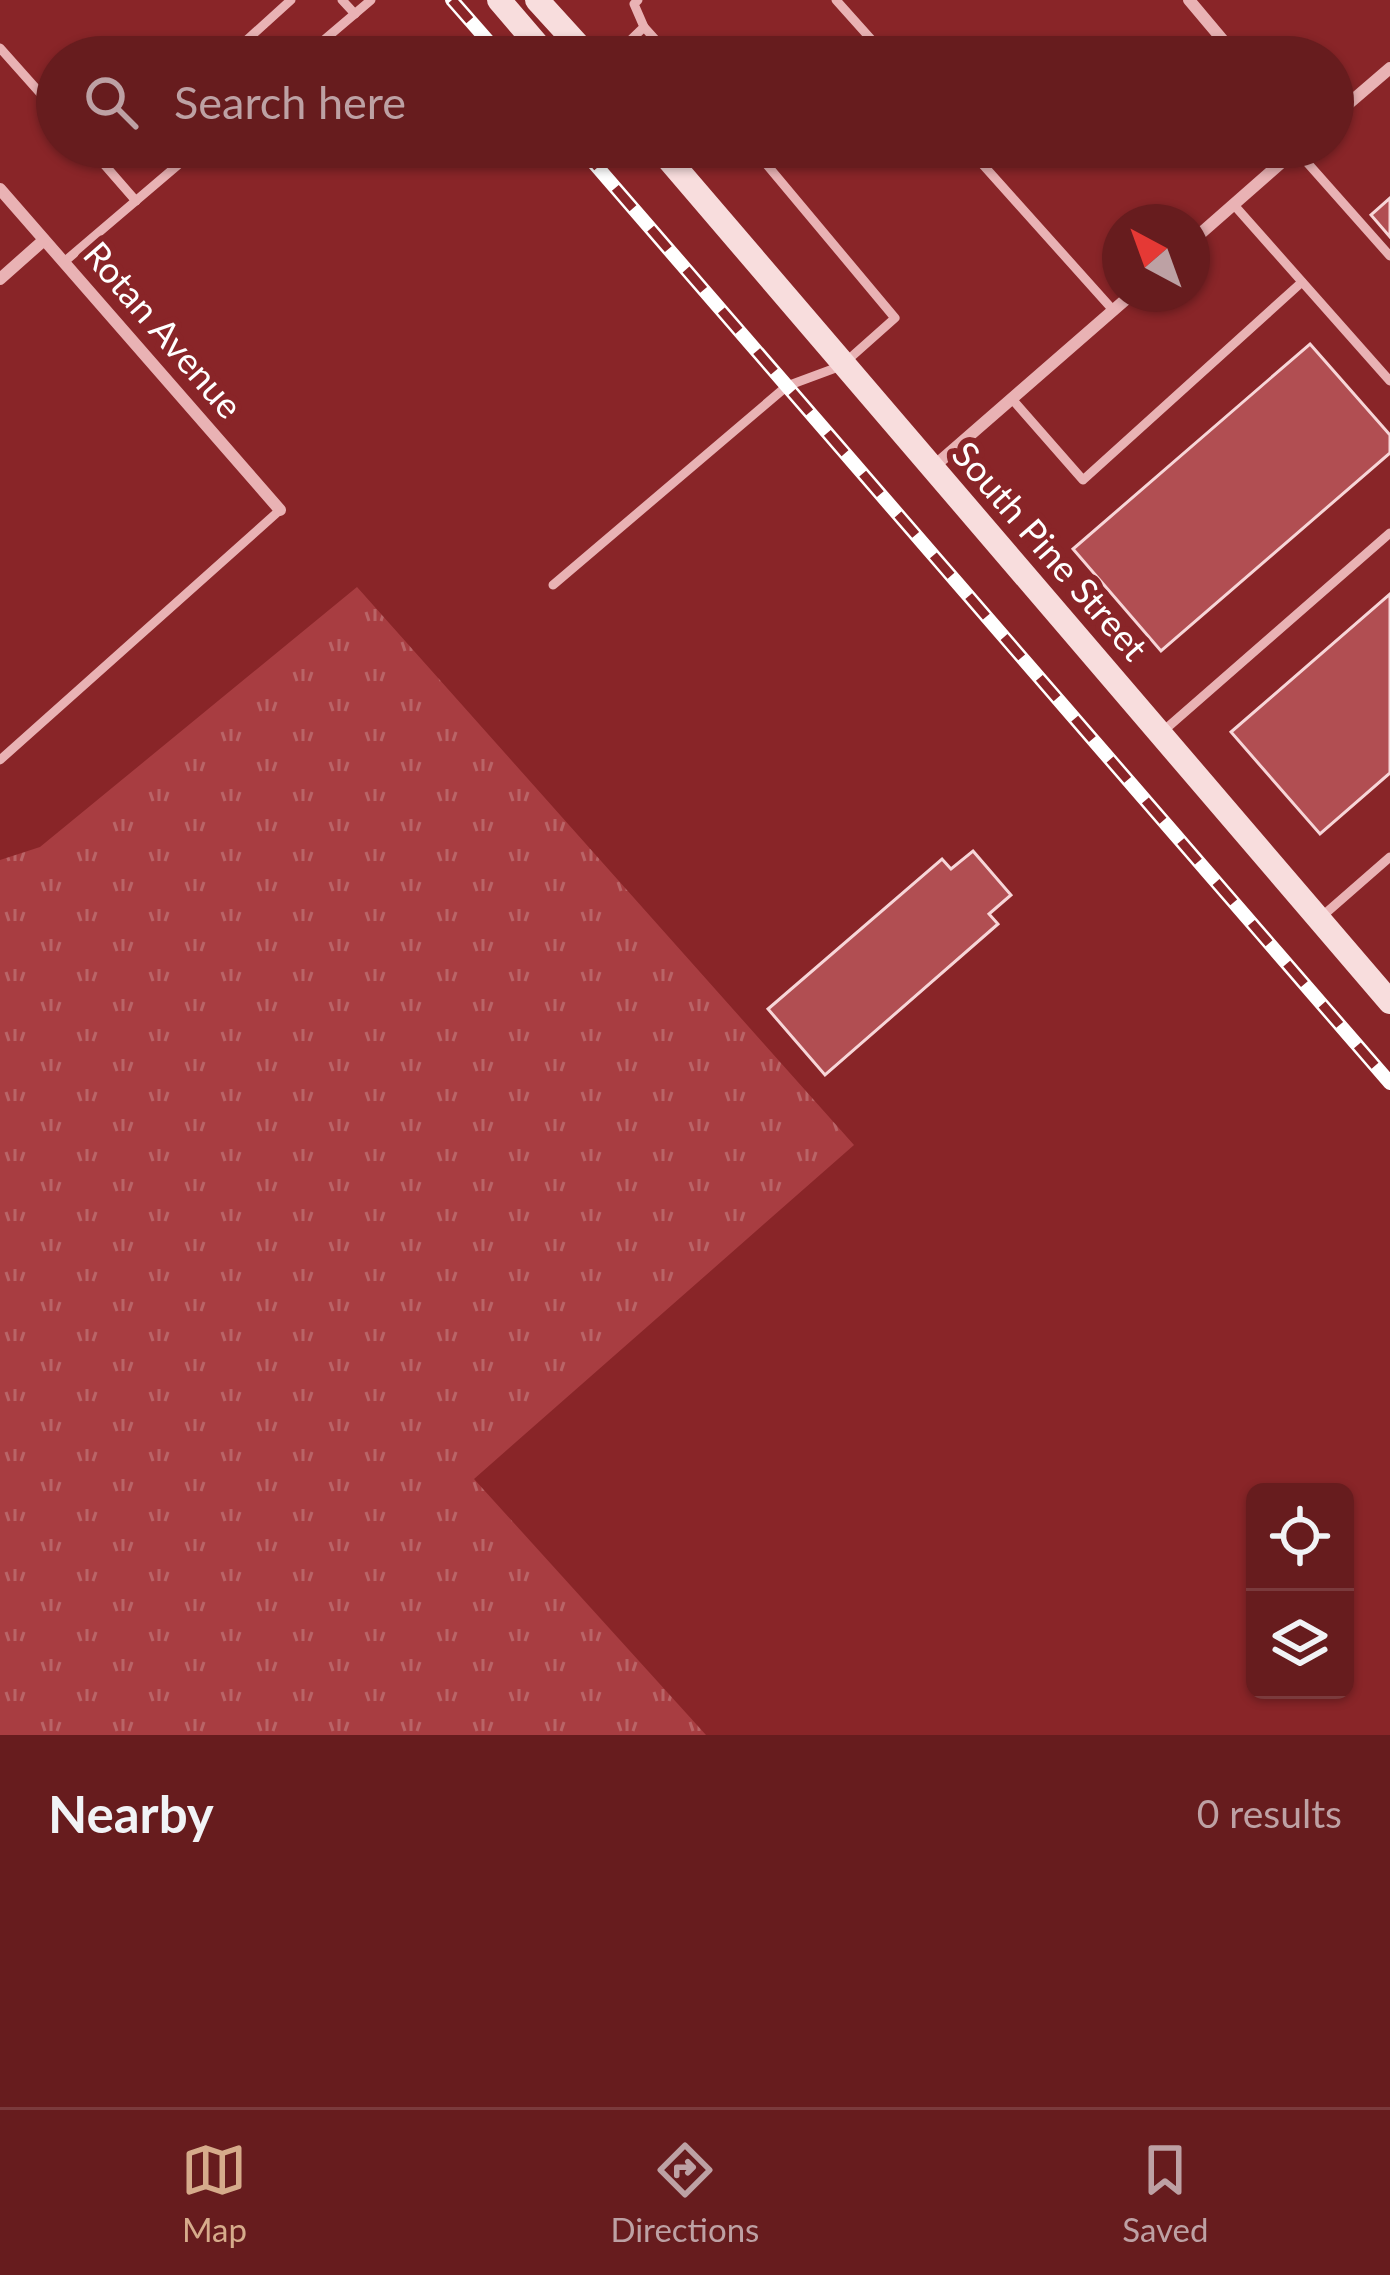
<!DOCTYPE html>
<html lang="en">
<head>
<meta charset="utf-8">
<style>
	:root { --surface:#671c1e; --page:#6d2527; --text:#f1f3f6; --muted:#bda1a4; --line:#7a3a3c; --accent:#d6ab8b }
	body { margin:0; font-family:Lato,sans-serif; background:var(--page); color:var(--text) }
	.controls { position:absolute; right:36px; bottom:36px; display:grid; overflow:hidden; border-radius:18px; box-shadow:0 3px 9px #0004 }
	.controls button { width:108px; height:108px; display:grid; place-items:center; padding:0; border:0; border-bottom:3px solid var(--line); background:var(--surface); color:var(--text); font:60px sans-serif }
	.compass { position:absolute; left:1102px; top:204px; width:108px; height:108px; border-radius:50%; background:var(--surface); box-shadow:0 3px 9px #0004; rotate:319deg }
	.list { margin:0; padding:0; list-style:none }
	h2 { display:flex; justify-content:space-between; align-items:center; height:156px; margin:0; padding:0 48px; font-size:51px }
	h2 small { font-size:39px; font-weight:400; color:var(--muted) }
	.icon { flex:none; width:66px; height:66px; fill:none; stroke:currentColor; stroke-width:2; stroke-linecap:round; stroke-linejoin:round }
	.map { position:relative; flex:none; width:1390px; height:1735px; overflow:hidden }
	.search { position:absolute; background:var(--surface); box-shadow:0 3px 9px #0004; left:36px; right:36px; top:36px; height:132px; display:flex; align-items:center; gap:30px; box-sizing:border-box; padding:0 42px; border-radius:66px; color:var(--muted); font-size:45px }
	.sheet { height:372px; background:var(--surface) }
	nav { display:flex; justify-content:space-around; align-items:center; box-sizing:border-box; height:168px; border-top:3px solid var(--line); background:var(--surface); font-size:33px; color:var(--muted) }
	nav a { display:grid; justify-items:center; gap:6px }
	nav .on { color:var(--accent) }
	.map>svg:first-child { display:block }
	.grass { fill:url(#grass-tufts) }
	.building { fill:#b14e52; stroke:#f7d6d8; stroke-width:3 }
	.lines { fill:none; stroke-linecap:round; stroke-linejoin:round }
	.lane { stroke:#e9b2b4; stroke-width:9 }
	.street { stroke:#e9b2b4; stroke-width:12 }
	.secondary { stroke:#f8dddd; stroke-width:24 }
	.rail-casing { stroke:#fff; stroke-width:14 }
	.rail { stroke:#892528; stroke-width:9; stroke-dasharray:27; stroke-linecap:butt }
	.labels { text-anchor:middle; stroke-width:12; stroke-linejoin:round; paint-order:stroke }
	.street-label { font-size:36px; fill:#fff; stroke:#892528 }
</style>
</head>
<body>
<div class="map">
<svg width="1390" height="1735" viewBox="0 0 1390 1735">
	<defs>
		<pattern id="grass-tufts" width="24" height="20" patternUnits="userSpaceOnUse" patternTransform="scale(3)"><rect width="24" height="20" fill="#a83d41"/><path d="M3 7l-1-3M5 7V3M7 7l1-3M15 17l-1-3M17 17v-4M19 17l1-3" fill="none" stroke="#b96467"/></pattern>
	</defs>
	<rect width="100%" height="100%" fill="#892528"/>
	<polygon class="grass" points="357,587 854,1145 474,1479 706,1735 0,1735 0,860 40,847"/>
	<g class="building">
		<polygon points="1390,198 1390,237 1371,215"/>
		<polygon points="1310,344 1390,435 1390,453 1161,651 1073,549"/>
		<polygon points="1390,594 1390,773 1320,834 1231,732"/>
		<polygon points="973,851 1011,895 989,914 998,924 825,1075 768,1009 942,859 951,869"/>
	</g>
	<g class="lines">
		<g class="lane">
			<polyline points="342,0 355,14"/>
			<polyline points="836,0 887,57"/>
			<polyline points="644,27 671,57"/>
			<polyline points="0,48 57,112"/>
			<polyline points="228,57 291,0"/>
			<polyline points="304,57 371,0"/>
			<polyline points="613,57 644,27 634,4 638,0"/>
			<polyline points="89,147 136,201"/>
			<polyline points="967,147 1113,310"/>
			<polyline points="1296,150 1390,256"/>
			<polyline points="1234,205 1390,381"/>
			<polyline points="64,262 199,147"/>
			<polyline points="1012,399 1083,480 1302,282"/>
			<polyline points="553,585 787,386 841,366 895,318 752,147"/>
			<polyline points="1161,733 1390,533"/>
			<polyline points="0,760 280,510"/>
			<polyline points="1319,919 1390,857"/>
		</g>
		<g class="street">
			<polyline points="1189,0 1237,57"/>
			<polyline points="1333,117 1390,68"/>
			<polyline points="0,189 280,510"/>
			<polyline points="1192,241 1299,147"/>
			<polyline points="0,279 44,240"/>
			<polyline points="931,469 1132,294"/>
		</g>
		<g class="secondary">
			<polyline points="499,0 548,57"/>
			<polyline points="537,0 589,57"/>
			<polyline points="658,147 1390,1002"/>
		</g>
		<g class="rail-casing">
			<g id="rail">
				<polyline points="452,0 502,57"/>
				<polyline points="580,147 1390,1083"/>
			</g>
		</g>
		<use href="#rail" class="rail"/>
	</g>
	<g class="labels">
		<g class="street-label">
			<text transform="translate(163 330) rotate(49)" y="13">Rotan Avenue</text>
			<text transform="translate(1050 551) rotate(49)" y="13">South Pine Street</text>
		</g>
	</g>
</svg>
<div class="controls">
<button><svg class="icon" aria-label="locate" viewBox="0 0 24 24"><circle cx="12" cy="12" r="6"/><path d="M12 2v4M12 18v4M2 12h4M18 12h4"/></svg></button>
<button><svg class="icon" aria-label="layers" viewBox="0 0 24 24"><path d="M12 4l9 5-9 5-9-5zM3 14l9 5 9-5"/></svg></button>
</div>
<svg class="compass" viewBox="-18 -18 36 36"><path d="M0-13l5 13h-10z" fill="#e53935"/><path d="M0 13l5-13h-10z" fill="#bda1a4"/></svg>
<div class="search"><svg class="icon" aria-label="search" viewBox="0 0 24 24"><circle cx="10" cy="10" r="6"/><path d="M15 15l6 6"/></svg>Search here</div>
</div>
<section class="sheet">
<h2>Nearby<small>0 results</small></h2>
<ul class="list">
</ul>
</section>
<nav>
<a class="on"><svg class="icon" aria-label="map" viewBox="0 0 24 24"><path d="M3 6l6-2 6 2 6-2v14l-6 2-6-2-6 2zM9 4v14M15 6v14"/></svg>Map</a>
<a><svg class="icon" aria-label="directions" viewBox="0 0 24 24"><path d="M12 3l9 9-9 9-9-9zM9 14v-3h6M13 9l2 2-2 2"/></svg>Directions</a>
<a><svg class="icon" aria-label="saved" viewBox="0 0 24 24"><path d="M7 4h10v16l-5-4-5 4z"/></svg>Saved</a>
</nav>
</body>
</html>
